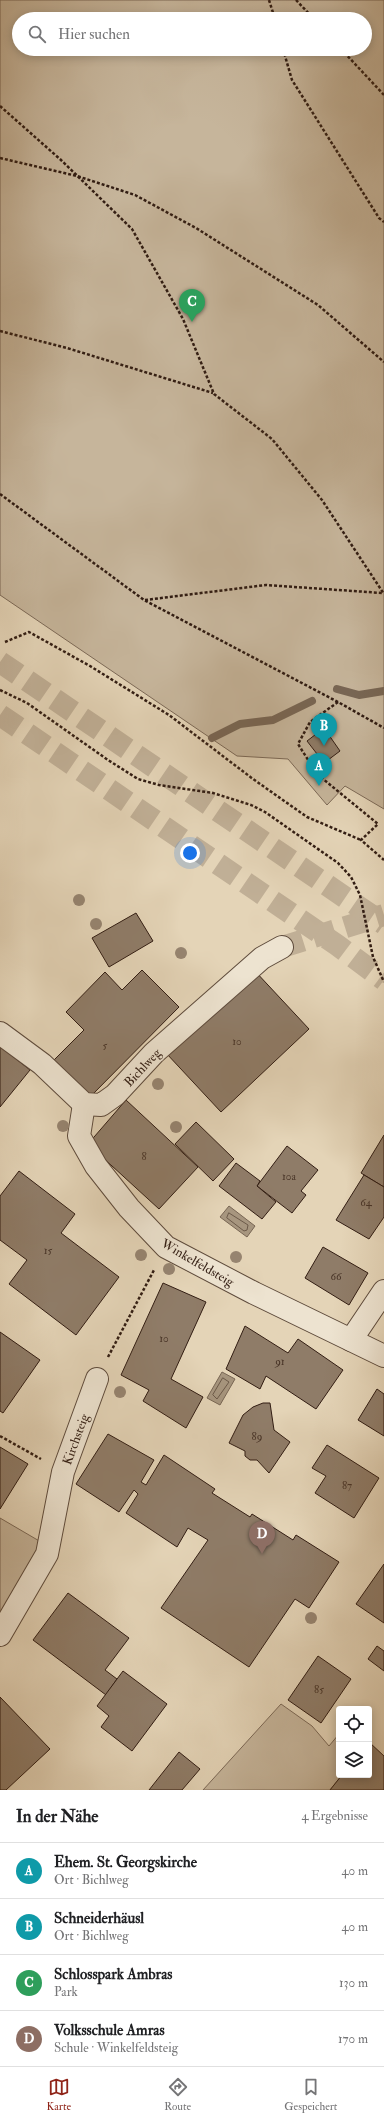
<!DOCTYPE html>
<html lang="de">
<head>
<meta charset="utf-8">
<style>
	:root { --surface:#fff; --page:#f6f6f6; --text:#202124; --muted:#757577; --line:#e0e0e0; --accent:#8f2418 }
	body { margin:0; font-family:"IM FELL Double Pica",serif; background:var(--page); color:var(--text) }
	.controls { position:absolute; right:12px; bottom:12px; display:grid; overflow:hidden; border-radius:4px; box-shadow:0 2px 10px #0003 }
	.controls button { width:36px; height:36px; display:grid; place-items:center; padding:0; border:0; border-bottom:1px solid var(--line); background:var(--surface); color:var(--text); font:20px sans-serif }
	.you { position:absolute; left:190px; top:853px; width:14px; height:14px; margin:-10px; border:3px solid #fff; border-radius:50%; background:#1a73e8; box-shadow:0 0 0 6px #1a73e833 }
	.badge { display:grid; place-items:center; width:26px; height:26px; border-radius:50%; background:var(--accent); color:#fff; font-size:13px; font-weight:700 }
	.pin { position:absolute; translate:-50% -33px; filter:drop-shadow(0 1px 2px #0008) }
	.pin::after { content:''; position:absolute; top:21px; width:14px; height:12px; background:inherit; clip-path:polygon(0 0,100% 0,50% 100%) }
	.list { margin:0; padding:0; list-style:none }
	h2 { display:flex; justify-content:space-between; align-items:center; height:52px; margin:0; padding:0 16px; font-size:17px }
	h2 small { font-size:13px; font-weight:400; color:var(--muted) }
	.list li { display:grid; grid-template-columns:26px 1fr auto; gap:12px; align-items:center; box-sizing:border-box; height:56px; padding:0 16px; border-top:1px solid var(--line) }
	.list b { display:block; font-size:15px; white-space:nowrap }
	.list p { margin:0; font-size:13px; white-space:nowrap; color:var(--muted) }
	.list em { font-size:13px; font-style:normal; color:var(--muted) }
	.icon { flex:none; width:22px; height:22px; fill:none; stroke:currentColor; stroke-width:2; stroke-linecap:round; stroke-linejoin:round }
	.map { position:relative; flex:none; width:384px; height:1790px; overflow:hidden }
	.search { position:absolute; background:var(--surface); box-shadow:0 2px 10px #0003; left:12px; right:12px; top:12px; height:44px; display:flex; align-items:center; gap:10px; box-sizing:border-box; padding:0 14px; border-radius:22px; color:var(--muted); font-size:15px }
	.sheet { height:276px; background:var(--surface) }
	nav { display:flex; justify-content:space-around; align-items:center; box-sizing:border-box; height:56px; border-top:1px solid var(--line); background:var(--surface); font-size:11px; color:var(--muted) }
	nav a { display:grid; justify-items:center; gap:2px }
	nav .on { color:var(--accent) }
	.map>svg:first-child { display:block }
	.green { fill:#c6b59b; stroke:#7c6957; fill-rule:evenodd }
	.water { fill:#a7967f; stroke:#786654 }
	.lines { fill:none; stroke-linecap:round; stroke-linejoin:round }
	.shore { stroke:#6c5a49; stroke-width:1 }
	.stream { stroke:#786654; stroke-width:8 }
	.building { fill:#8f7c68; stroke:#321d13 }
	.minor-tunnel { stroke:#c0af96; stroke-width:22; stroke-dasharray:22 11; stroke-linecap:butt }
	.highway-tunnel { stroke:#c0af96; stroke-width:22; stroke-dasharray:22 11; stroke-linecap:butt }
	.minor-casing { stroke:#5e4b3c; stroke-width:24 }
	.path { stroke:#321d13; stroke-width:2.5; stroke-dasharray:3 2; stroke-linecap:butt }
	.minor { stroke:#ede3d0; stroke-width:22 }
	.tree { fill:#968470 }
	.labels { text-anchor:middle; stroke-width:3; stroke-linejoin:round; paint-order:stroke }
	.number-label { font-size:11px; fill:#493528 }
	.street-label { font-size:13px; fill:#321d13; stroke:#ede3d0 }
</style>
</head>
<body>
<div class="map">
<svg width="384" height="1790" viewBox="0 0 384 1790">
	<rect width="100%" height="100%" fill="#e4d4b7"/>
	<filter id="stains"><feTurbulence type="fractalNoise" baseFrequency=".005" numOctaves="4"/><feColorMatrix values="0 0 0 0 .2 0 0 0 0 .09 0 0 0 0 .02 0 0 0 .5 -.17"/></filter>
	<radialGradient id="worn" r=".72"><stop offset=".6" stop-color="#630" stop-opacity="0"/><stop offset="1" stop-color="#630" stop-opacity=".3"/></radialGradient>
	<g class="green">
		<path d="M0 0H384V809L345 786 327 805 288 759 237 756 0 595ZM19 19H365V49H19Z"/>
		<polygon points="0,1518 41,1542 0,1617"/>
		<polygon points="281,1704 312,1726 329,1746 339,1734 339,1775 342,1775 330,1790 203,1790"/>
	</g>
	<g class="water">
		<polygon points="229,1206 255,1226 247,1237 220,1217"/>
		<polygon points="222,1372 235,1379 220,1405 207,1398"/>
	</g>
	<g class="lines">
		<g class="shore">
			<polygon points="229,1213 248,1225 247,1230 244,1231 227,1218"/>
			<polygon points="223,1378 229,1382 217,1399 213,1395"/>
		</g>
		<g class="stream">
			<polyline points="337,689 359,695 384,691"/>
			<polyline points="212,738 240,724 273,720 312,701"/>
		</g>
	</g>
	<g class="building">
		<polygon points="324,728 340,751 324,763 307,741"/>
		<polygon points="136,913 153,941 109,967 92,938"/>
		<polygon points="142,970 179,1007 91,1096 54,1060 84,1030 66,1012 105,972 122,990"/>
		<polygon points="254,970 309,1029 221,1112 166,1053"/>
		<polygon points="0,1046 30,1070 0,1107"/>
		<polygon points="126,1100 198,1167 159,1209 88,1144"/>
		<polygon points="196,1122 234,1159 213,1181 175,1144"/>
		<polygon points="384,1135 384,1187 361,1173"/>
		<polygon points="287,1146 318,1170 301,1191 306,1195 292,1213 257,1186"/>
		<polygon points="236,1163 260,1181 257,1186 276,1202 262,1219 219,1186"/>
		<polygon points="19,1171 75,1214 61,1233 119,1277 76,1335 9,1284 27,1260 0,1240 0,1196"/>
		<polygon points="364,1175 384,1187 384,1217 369,1239 336,1220"/>
		<polygon points="323,1247 368,1273 349,1305 305,1278"/>
		<polygon points="163,1283 206,1302 171,1379 203,1397 186,1428 143,1401 149,1390 121,1375"/>
		<polygon points="245,1326 288,1353 298,1339 343,1370 316,1409 266,1376 260,1389 226,1369"/>
		<polygon points="0,1332 40,1360 3,1413 0,1411"/>
		<polygon points="377,1389 384,1394 384,1436 358,1420"/>
		<polygon points="263,1403 270,1403 274,1430 290,1442 269,1473 257,1460 250,1460 245,1456 245,1451 229,1443 243,1415 253,1407"/>
		<polygon points="108,1434 154,1460 141,1482 146,1485 164,1455 215,1489 212,1493 250,1517 252,1514 293,1540 296,1535 339,1562 309,1608 295,1599 249,1667 161,1608 208,1540 188,1528 177,1547 126,1513 138,1494 134,1490 119,1512 76,1484"/>
		<polygon points="327,1445 379,1478 354,1518 315,1493 326,1476 312,1468"/>
		<polygon points="0,1447 28,1464 0,1509"/>
		<polygon points="384,1564 384,1623 356,1604"/>
		<polygon points="68,1593 129,1638 105,1670 117,1679 106,1695 33,1640"/>
		<polygon points="377,1646 384,1651 384,1671 368,1659"/>
		<polygon points="318,1656 351,1679 321,1723 288,1700"/>
		<polygon points="123,1671 167,1704 132,1751 101,1727 109,1716 97,1706"/>
		<polygon points="0,1697 50,1749 6,1790 0,1790"/>
		<polygon points="369,1742 384,1756 384,1790 330,1790 342,1775 369,1775"/>
		<polygon points="179,1752 200,1769 182,1790 149,1790"/>
	</g>
	<g class="lines">
		<polyline class="minor-tunnel" points="282,947 384,915"/>
		<g class="highway-tunnel">
			<polyline points="0,662 384,924"/>
			<polyline points="0,715 337,945 384,980"/>
		</g>
		<g class="minor-casing">
			<g id="minor">
				<polyline points="0,1033 42,1064 84,1104 101,1105 115,1095 154,1053 262,958 282,947"/>
				<polyline points="84,1104 79,1136 96,1166 129,1208 166,1247 254,1293 384,1356"/>
				<polyline points="351,1340 384,1291"/>
				<polyline points="0,1635 47,1554 63,1472 97,1379"/>
			</g>
		</g>
		<g class="path">
			<polyline points="269,0 275,19"/>
			<polyline points="296,0 314,19"/>
			<polyline points="283,49 292,80 379,218 384,222"/>
			<polyline points="341,49 384,95"/>
			<polyline points="0,106 61,160 132,229 183,319 214,394 272,439 322,500 384,594"/>
			<polyline points="0,158 77,176 135,195 196,228 318,305 384,362"/>
			<polyline points="0,331 67,348 213,393"/>
			<polyline points="0,494 144,600 338,702 384,728"/>
			<polyline points="145,600 266,585 382,593"/>
			<polyline points="5,642 29,632 90,666 169,715 253,779 307,817 361,840"/>
			<polyline points="0,690 27,703 108,760 138,779 159,785 213,793 251,805 265,812 338,863 351,877 360,895 373,957 384,982"/>
			<polyline points="338,702 310,722 298,744 317,774 378,824 361,840 384,860"/>
			<polyline points="108,1357 154,1270"/>
			<polyline points="0,1436 41,1459"/>
		</g>
		<use href="#minor" class="minor"/>
	</g>
	<g class="tree">
		<circle cx="79" cy="900" r="6"/>
		<circle cx="96" cy="924" r="6"/>
		<circle cx="181" cy="953" r="6"/>
		<circle cx="158" cy="1084" r="6"/>
		<circle cx="63" cy="1126" r="6"/>
		<circle cx="176" cy="1127" r="6"/>
		<circle cx="141" cy="1255" r="6"/>
		<circle cx="236" cy="1257" r="6"/>
		<circle cx="169" cy="1269" r="6"/>
		<circle cx="120" cy="1392" r="6"/>
		<circle cx="311" cy="1618" r="6"/>
	</g>
	<g class="labels">
		<g class="number-label">
			<text x="237" y="1045">10</text>
			<text x="105" y="1049">5</text>
			<text x="144" y="1160">8</text>
			<text x="289" y="1180">10a</text>
			<text x="366" y="1206">64</text>
			<text x="48" y="1254">15</text>
			<text x="336" y="1280">66</text>
			<text x="164" y="1342">10</text>
			<text x="280" y="1365">91</text>
			<text x="257" y="1440">89</text>
			<text x="347" y="1489">87</text>
			<text x="319" y="1693">85</text>
		</g>
		<g class="street-label">
			<text transform="translate(142 1067) rotate(-47)" y="5">Bichlweg</text>
			<text transform="translate(198 1262) rotate(30)" y="5">Winkelfeldsteig</text>
			<text transform="translate(75 1439) rotate(-70)" y="5">Kirchsteig</text>
		</g>
	</g>
	<rect width="100%" height="100%" filter="url(#stains)"/>
	<rect width="100%" height="100%" fill="url(#worn)"/>
</svg>
<div class="controls">
<button><svg class="icon" aria-label="locate" viewBox="0 0 24 24"><circle cx="12" cy="12" r="6"/><path d="M12 2v4M12 18v4M2 12h4M18 12h4"/></svg></button>
<button><svg class="icon" aria-label="layers" viewBox="0 0 24 24"><path d="M12 4l9 5-9 5-9-5zM3 14l9 5 9-5"/></svg></button>
</div>
<div class="you"></div>
<div class="pin badge" style="left:319px;top:786px;background:#0f9aa8">A</div>
<div class="pin badge" style="left:324px;top:746px;background:#0f9aa8">B</div>
<div class="pin badge" style="left:192px;top:322px;background:#2e9e5b">C</div>
<div class="pin badge" style="left:262px;top:1554px;background:#8d6e63">D</div>
<div class="search"><svg class="icon" aria-label="search" viewBox="0 0 24 24"><circle cx="10" cy="10" r="6"/><path d="M15 15l6 6"/></svg>Hier suchen</div>
</div>
<section class="sheet">
<h2>In der Nähe<small>4 Ergebnisse</small></h2>
<ul class="list">
<li><span class="badge" style="background:#0f9aa8">A</span><div><b>Ehem. St. Georgskirche</b><p>Ort · Bichlweg</p></div><em>40 m</em></li>
<li><span class="badge" style="background:#0f9aa8">B</span><div><b>Schneiderhäusl</b><p>Ort · Bichlweg</p></div><em>40 m</em></li>
<li><span class="badge" style="background:#2e9e5b">C</span><div><b>Schlosspark Ambras</b><p>Park</p></div><em>130 m</em></li>
<li><span class="badge" style="background:#8d6e63">D</span><div><b>Volksschule Amras</b><p>Schule · Winkelfeldsteig</p></div><em>170 m</em></li>
</ul>
</section>
<nav>
<a class="on"><svg class="icon" aria-label="map" viewBox="0 0 24 24"><path d="M3 6l6-2 6 2 6-2v14l-6 2-6-2-6 2zM9 4v14M15 6v14"/></svg>Karte</a>
<a><svg class="icon" aria-label="directions" viewBox="0 0 24 24"><path d="M12 3l9 9-9 9-9-9zM9 14v-3h6M13 9l2 2-2 2"/></svg>Route</a>
<a><svg class="icon" aria-label="saved" viewBox="0 0 24 24"><path d="M7 4h10v16l-5-4-5 4z"/></svg>Gespeichert</a>
</nav>
</body>
</html>
